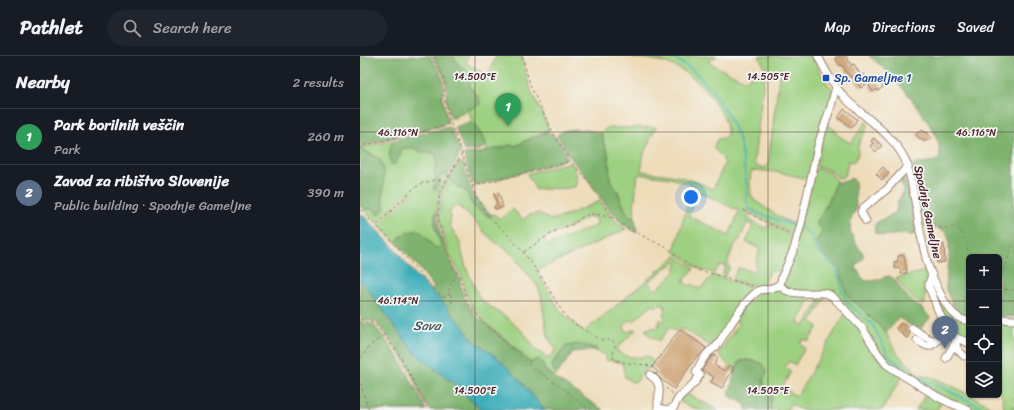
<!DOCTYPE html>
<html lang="en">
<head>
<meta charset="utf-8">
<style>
	:root { --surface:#171b24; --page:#20242c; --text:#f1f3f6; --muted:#9ea1a6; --line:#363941; --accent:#7c3aed }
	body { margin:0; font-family:Sriracha,sans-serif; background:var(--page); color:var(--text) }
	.controls { position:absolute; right:12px; bottom:12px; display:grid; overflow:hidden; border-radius:6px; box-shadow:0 1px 3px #0004 }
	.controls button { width:36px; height:36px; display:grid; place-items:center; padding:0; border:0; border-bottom:1px solid var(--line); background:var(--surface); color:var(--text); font:20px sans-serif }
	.you { position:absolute; left:331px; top:141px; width:14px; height:14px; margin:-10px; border:3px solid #fff; border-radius:50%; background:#1a73e8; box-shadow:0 0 0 6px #1a73e833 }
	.badge { display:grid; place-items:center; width:26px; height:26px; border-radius:50%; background:var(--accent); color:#fff; font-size:13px; font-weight:700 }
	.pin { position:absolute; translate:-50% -33px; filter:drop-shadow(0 1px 2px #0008) }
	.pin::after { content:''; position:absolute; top:21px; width:14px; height:12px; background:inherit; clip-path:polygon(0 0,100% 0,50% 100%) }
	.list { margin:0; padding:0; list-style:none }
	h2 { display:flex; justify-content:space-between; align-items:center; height:52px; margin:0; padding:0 16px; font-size:17px }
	h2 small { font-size:13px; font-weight:400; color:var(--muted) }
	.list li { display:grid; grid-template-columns:26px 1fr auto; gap:12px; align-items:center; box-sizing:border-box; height:56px; padding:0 16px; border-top:1px solid var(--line) }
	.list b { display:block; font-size:15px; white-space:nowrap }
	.list p { margin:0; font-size:13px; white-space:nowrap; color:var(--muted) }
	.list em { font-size:13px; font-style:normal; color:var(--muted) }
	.icon { flex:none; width:22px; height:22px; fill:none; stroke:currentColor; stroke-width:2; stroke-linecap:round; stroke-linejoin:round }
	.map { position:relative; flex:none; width:654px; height:354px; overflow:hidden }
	header { display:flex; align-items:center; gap:24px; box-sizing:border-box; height:56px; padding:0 20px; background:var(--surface); border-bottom:1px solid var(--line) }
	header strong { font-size:19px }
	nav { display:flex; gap:22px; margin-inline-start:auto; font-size:14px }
	.search { width:280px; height:36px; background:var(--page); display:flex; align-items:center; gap:10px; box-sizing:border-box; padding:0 14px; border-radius:22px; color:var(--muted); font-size:15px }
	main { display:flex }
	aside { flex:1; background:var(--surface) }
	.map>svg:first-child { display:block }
	.green { fill:#9dd080; stroke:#747856; fill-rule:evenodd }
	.forest { fill:#7eb26e; stroke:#64684c }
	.water { fill:#3bacb7; stroke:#426671 }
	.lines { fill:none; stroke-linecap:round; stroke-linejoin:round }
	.stream { stroke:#3bacb7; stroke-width:1.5 }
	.building { fill:#ca9e6c }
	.minor-casing { stroke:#9c7e72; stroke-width:9 }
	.path { stroke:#9c7e72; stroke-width:1; stroke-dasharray:3 3; stroke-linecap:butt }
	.minor { stroke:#fff; stroke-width:7 }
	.ticks { fill:none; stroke:#4a1f2b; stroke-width:1; stroke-opacity:0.45 }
	.transit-dot { fill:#1a4fb4; stroke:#f6f6f2; stroke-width:1.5 }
	.labels { text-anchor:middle; stroke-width:3.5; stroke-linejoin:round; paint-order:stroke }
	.transit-label { font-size:12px; fill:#164399; stroke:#f6f6f2; text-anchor:start }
	.street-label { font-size:12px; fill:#4a1f2b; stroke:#f6f6f2 }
	.water-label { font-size:13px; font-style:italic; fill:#445763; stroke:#f6f6f2 }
	.ticks-label { font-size:10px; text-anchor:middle; fill:#4a1f2b; stroke:#f6f6f2; stroke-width:3.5; stroke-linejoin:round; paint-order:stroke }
</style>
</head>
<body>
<header>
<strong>Pathlet</strong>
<div class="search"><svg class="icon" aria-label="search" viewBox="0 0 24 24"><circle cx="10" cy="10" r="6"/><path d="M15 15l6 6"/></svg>Search here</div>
<nav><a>Map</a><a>Directions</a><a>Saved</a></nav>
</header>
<main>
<aside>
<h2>Nearby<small>2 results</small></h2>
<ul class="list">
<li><span class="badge" style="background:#2e9e5b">1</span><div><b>Park borilnih veščin</b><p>Park</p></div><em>260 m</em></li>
<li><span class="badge" style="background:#5c6f8a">2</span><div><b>Zavod za ribištvo Slovenije</b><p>Public building · Spodnje Gameljne</p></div><em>390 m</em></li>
</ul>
</aside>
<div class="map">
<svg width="654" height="354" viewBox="0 0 654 354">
	<rect width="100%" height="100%" fill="#f6f6f2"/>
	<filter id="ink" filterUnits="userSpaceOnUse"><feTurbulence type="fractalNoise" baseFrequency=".025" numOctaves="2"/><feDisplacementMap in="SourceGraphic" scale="8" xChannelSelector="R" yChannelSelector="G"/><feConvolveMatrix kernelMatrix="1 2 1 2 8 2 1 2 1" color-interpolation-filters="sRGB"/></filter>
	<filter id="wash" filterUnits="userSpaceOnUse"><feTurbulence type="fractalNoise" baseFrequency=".012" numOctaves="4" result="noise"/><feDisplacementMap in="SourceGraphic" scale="16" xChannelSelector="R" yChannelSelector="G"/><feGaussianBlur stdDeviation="0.9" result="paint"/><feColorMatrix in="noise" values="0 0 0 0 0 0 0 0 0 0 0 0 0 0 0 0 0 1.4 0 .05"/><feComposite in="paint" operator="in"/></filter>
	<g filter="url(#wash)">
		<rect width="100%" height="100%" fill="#eedcb9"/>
		<g class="green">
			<path d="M93 0H108L106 7 128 20 136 0H161L171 35 187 68 189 74 165 85 156 90 152 89 127 95 125 84 113 68 108 54 120 48C119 45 118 41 116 38 111 30 108 34 111 23L96 6Z"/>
			<path d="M272 0H357L349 5V7L384 24 406 14 399 0H453L460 16 473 35 450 124C434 119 406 113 391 115L390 127 391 139 395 145 423 163 432 167 440 168 437 177 430 176 392 158 387 155 386 153 384 155 390 159 388 161V163L406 173 408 168 434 181 435 182 422 217 411 214 402 232 372 224 378 212 392 215 395 214 396 211 395 210 400 193 386 186 393 170 387 167 380 183 373 191 368 205V209L370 211 365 221 362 220 366 210 360 209 354 217 341 214 332 209 314 195 333 129 310 122 278 118 274 151 275 163 270 161 265 154 258 136 250 124 248 97 243 86V81L241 77 247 72 296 71 284 97 281 115 317 120 337 126 353 133 365 107 362 101 354 93 355 87 358 83 363 82 367 79C368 69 364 61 359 53 346 30 324 10 298 5 290 3 281 2 273 2ZM419 13H420L408 109 405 112 396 110 394 105 404 22 407 17ZM337 135 379 155 369 180 329 160Z"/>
			<path d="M506 66 508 67V71L500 84 498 91V98L494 106 488 105C487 111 487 117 482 122L477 121 472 115 456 110 467 68 476 75V78L485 84 491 87Z"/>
			<path d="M35 84 32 87 36 107 42 93C54 89 53 94 63 96 68 98 70 95 76 98L77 107 75 114 76 124 73 133H76L79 127 80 119 84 118 87 121 79 137 77 156 75 157V171L81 189 78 193 72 189 67 182 41 180 36 186 18 169 50 137 49 135 17 167 4 154C11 152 17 153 24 153L23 133 14 99 6 96 3 91Z"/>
			<path d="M211 106 214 111C217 119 218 122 215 131 202 134 189 131 176 134L167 118Z"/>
			<polygon points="456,112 471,117 476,125 472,138 457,168 462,173 463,197 479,211 487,240 496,247 526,277 535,294 543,304 552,311 554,315 560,320 571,321 581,325 596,332 634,352 642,354 611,354 592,347 526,306 473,239 434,234 423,230"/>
			<path d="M89 122C96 132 98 130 107 136 109 143 111 149 117 153 121 156 125 157 129 161L131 160V158L135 159 140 163 153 153 163 164 169 159 179 157 190 164 205 160 240 145 252 162 266 173 176 215 191 239 200 255 224 276 316 200 334 213 323 225 329 230 332 228 340 233 353 219 380 228 390 231 393 237 352 291 324 273H319L316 275 309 272 299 285 286 277V273L298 271 300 263 303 265 306 263 303 260 305 252 304 249H299L296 251 293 249 274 265 271 264H269L264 270 265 274 268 276 274 273 276 274 258 291 257 295C266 302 276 302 287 300L292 304 293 307 289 313 285 314 277 325 272 326 265 321 262 307 251 304 248 305 246 304 245 299 238 296 236 292 211 290 207 289 194 305V314L197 318 194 321 184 313 183 307 176 304 172 306H169C157 292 139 277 123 266L125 265 114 254 105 237 103 223 90 200 80 166 79 159 82 135ZM97 149 113 163 125 177 135 186 147 194 155 202 176 228 181 238 185 266 189 283 196 293 189 303 185 300 177 295 166 279 149 263 123 246 118 239 106 212 99 184 90 170V155ZM231 161 236 162 237 169 187 189 185 185V183L197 175 203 174 214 169 226 162ZM315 206 318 208 314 213 316 215 297 233H295L288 226 310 209 311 210Z"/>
			<path d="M566 215 569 222 565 239V248L563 249C552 243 542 232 536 222Z"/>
			<polygon points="572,230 574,230 578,239 609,267 609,286 597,280 587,270"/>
			<path d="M416 232 467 239 451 266 458 270 449 285 443 283 440 288 445 292 435 309 429 305 425 311 431 315 423 330 431 337 437 340 486 256 507 281 542 321 522 354H441L433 349 430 348 427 354H412L410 351 412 343 411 340 404 328 403 324 407 315 397 305 388 304 380 305 374 317 372 311 367 308 359 298V295L362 293 379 267 376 265 382 254 399 237ZM452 241 460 244 444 270 437 266Z"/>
			<path d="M642 265 654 267V354H644C643 347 644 340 639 336V305L644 294 639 293V267Z"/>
			<polygon points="567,336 582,345 577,354 556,354"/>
			<polygon points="327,338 358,354 338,354 320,346 319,341"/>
		</g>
		<g class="forest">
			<polygon points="0,0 70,0 78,13 83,24 84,32 82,40 88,65 81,70 3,89 6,96 20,103 24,115 23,139 24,153 21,157 17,158 14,153 10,152 4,154 1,150 0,151"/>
			<path d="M73 0H93L96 6 111 18C111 22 109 27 110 31 113 38 119 37 120 48L92 63 89 57 86 42 87 32 85 22Z"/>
			<polygon points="509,0 654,0 654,261 639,260 639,201 609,201 609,262 603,260 597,254 592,247 586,234 587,212 589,206 589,184 588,179 584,175 576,171 564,170 559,152 553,111 554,108 576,105 579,103 580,100 579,89 576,80 568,66 547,37 524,12"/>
			<path d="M112 65 125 84 126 90C119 95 112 95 104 94L95 71Z"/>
			<path d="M90 71 100 94V98L87 121 84 118 80 119 79 127 76 134 73 133 76 124 75 114 77 107 76 98C70 96 68 98 63 96 53 94 53 89 42 93L36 107 33 109 31 108C29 98 28 92 35 84Z"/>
			<path d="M214 73 226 74 241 77 243 81V86L248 97 249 106 250 124 258 136 265 154 270 161 275 163 277 177C253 164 243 144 227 122 221 114 214 107 208 98 204 91 201 85 197 79L203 75Z"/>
			<path d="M187 76C197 78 203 93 207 102L199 106 118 129 112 127 104 98 119 97 152 89 156 90 165 85Z"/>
			<path d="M99 106 104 108C110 132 111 141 131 158V160L129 161C125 157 121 156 117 153 111 149 109 143 107 136 98 130 96 132 89 122L96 110Z"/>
			<path d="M543 119 551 143 556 176 555 178 552 179 540 178 523 180 515 177C513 165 519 165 528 161 531 159 534 157 536 156L538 145 542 139 543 132 540 123Z"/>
			<path d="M491 122 495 125 496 154 492 160 490 172 491 177 498 191 501 194 503 198V203L496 209 497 214 504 224C516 227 518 222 529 220L534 223 541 234 554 248 562 252 570 262 562 271 555 272 539 262 526 277 496 247 487 240 479 211 463 197 458 190 457 183 461 178 462 173 456 168 472 138 476 125C481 128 487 125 491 122Z"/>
			<path d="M77 156 78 166 80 176 89 202 100 224 101 233 104 241 110 252 116 260 156 293 169 306H172L178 303C183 305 183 308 184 313L187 317 243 354H186L181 350 161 325 138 302 113 284 109 279 83 246 71 235 74 231 56 208 36 186C43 178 47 176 58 174L67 182 72 189 78 193 81 189 75 171V157Z"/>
			<polygon points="0,225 7,232 30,265 55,297 82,319 96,329 116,349 123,354 70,354 64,346 50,315 42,300 28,281 16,266 8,264 5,265 0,260"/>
			<polygon points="0,263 6,268 13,268 23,280 39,302 53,328 66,354 0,354"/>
			<polygon points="216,288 236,292 238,296 233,294 213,296 197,318 194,315 192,309 207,289 211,290"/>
			<polygon points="388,304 402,307 407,315 403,324 404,328 411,340 412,343 410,351 412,354 386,354 385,348 372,342 369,338 372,328 374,317 380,305"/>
		</g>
		<polygon class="water" points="0,156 33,191 55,218 71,235 83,246 109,279 113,284 138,302 161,325 181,350 186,354 123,354 109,343 96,329 82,319 55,297 30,265 7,232 0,225"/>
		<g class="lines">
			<g class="stream">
				<polyline points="311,0 334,15 353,36 368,59 380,86 385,116 387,134 386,144 390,153 403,159 438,171"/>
				<polyline points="441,172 452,180 457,194 477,213 483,239 490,249 513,269 528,299 553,320 583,332 627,354"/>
			</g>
		</g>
		<g id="blocks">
			<g class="building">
				<polygon points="479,0 486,0 491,9 494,8 501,20 504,18 509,26 501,32 492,20 490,21 482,9 480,10 475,2"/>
				<polygon points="517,24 523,31 518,35 517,33 513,36 509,30"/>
				<polygon points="484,53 491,58 491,59 497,63 492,72 485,67 485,66 478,62"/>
				<polygon points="563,74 565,77 567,76 571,82 564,86 562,82 560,83 556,78"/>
				<polygon points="514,82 522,90 516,96 510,90 513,87 511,85"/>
				<polygon points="523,111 529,117 522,124 516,118"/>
				<polygon points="139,137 143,151 135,153 134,150 137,149 134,138"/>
				<polygon points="578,188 584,188 585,206 577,207 576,195 579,195"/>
				<polygon points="544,199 547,217 541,218 540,212 535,213 534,206 538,205 538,200"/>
				<polygon points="541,267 547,270 545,273 550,277 547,282 543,279 543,278 536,273"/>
				<polygon points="320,273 346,292 339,300 338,299 314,333 302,324 296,318 298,316 292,311"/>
				<polygon points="353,299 358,302 354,309 365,315 369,309 374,312 362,332 351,326 354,321 342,314 348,305"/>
			</g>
		</g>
	</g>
	<g filter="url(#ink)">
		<use href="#blocks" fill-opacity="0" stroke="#9c7e72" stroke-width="1"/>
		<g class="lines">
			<g class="minor-casing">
				<g id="minor">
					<path d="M458 0C465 15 473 28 484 41 503 61 539 82 547 109 557 142 558 179 569 212 573 223 578 233 583 243 589 253 596 264 609 265"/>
					<path d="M476 31 471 50 459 86 441 168 434 193 422 221 420 229C427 241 453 236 465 237L470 239 474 242 503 273 517 296 526 308 544 320 578 341 590 347 608 354"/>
					<polyline points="506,165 501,156 503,152 526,134 548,110"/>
					<path d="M572 219 569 227V231C575 244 583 273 595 281 599 283 604 285 609 287"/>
					<polyline points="639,263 654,264"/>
					<path d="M552 272C568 282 574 292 588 274"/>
					<polyline points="595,281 597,293 604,300"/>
					<path d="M557 284C567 291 569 293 578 284"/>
					<polyline points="586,302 595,287"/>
					<path d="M290 319C292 321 296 323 297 326 302 333 297 343 298 352L308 354 314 351C319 338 323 339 331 330 335 327 337 323 340 319L336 316C341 306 346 296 356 291 365 278 386 240 400 234 402 233 406 234 409 233 413 232 416 230 420 229"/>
				</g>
			</g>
			<g class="path">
				<polyline points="71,0 79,12 84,23 85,29 84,41 87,55 91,68 102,97 114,136 128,160 147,178 164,197 185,226 198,249 207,262 224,274 241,284 251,284 256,288 253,297 253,303 261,306 286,309 289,310 289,312"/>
				<polyline points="162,0 171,31 191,73 210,105 226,122 253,162 269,173 307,192 331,210 341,215 354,218 371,224 393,230"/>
				<polyline points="0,93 2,90 90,68"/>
				<polyline points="102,98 80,136 78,158 79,167 89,201 92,209 99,219 107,245 112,253 119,261 173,312 204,333 228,354"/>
				<polyline points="112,130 193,110 210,105"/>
				<polyline points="0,154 32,185 71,230 82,240 84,241 90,237"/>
				<polyline points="383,154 398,162 431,178"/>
				<polyline points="17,169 53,133 63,127 75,124 85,124"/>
				<path d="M567 173 596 171C604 175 608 192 609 201"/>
				<polyline points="164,196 182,183 199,173 213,168 224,160 229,158 236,158 253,162"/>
				<path d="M639 218C651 212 645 197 654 189"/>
				<polyline points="639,233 654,234"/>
				<polyline points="92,247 89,232 97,216"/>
				<polyline points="0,262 6,267 10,266 13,267 17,270 36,294 42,303 68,354"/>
				<polyline points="0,303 8,292 24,279"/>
				<polyline points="0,327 9,354"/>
				<polyline points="306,332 314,339"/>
			</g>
			<use href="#minor" class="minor"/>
		</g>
	</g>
	<path class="ticks" d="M115 0V354M408 0V354M0 76H654M0 245H609M639 245H654"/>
	<rect class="transit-dot" x="462" y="18" width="8" height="8" rx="2"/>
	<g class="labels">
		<g class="transit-label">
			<text x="474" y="26">Sp. Gameljne 1</text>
		</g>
		<g class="street-label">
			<text transform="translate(568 156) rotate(78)" y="4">Spodnje Gameljne</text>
		</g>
		<g class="water-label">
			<text x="67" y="274">Sava</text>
		</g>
	</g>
	<g class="ticks-label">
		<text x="115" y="24">14.500°E</text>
		<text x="408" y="24">14.505°E</text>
		<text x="38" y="80">46.116°N</text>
		<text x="616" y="80">46.116°N</text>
		<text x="38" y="248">46.114°N</text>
		<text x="115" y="338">14.500°E</text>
		<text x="408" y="338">14.505°E</text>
	</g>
</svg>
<div class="controls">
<button>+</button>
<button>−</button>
<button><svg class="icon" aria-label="locate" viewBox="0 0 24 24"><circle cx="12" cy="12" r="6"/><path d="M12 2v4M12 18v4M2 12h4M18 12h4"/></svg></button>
<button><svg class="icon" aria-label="layers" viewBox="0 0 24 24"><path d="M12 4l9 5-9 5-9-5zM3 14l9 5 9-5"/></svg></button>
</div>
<div class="you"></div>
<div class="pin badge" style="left:148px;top:70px;background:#2e9e5b">1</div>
<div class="pin badge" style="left:585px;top:293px;background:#5c6f8a">2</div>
</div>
</main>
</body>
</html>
